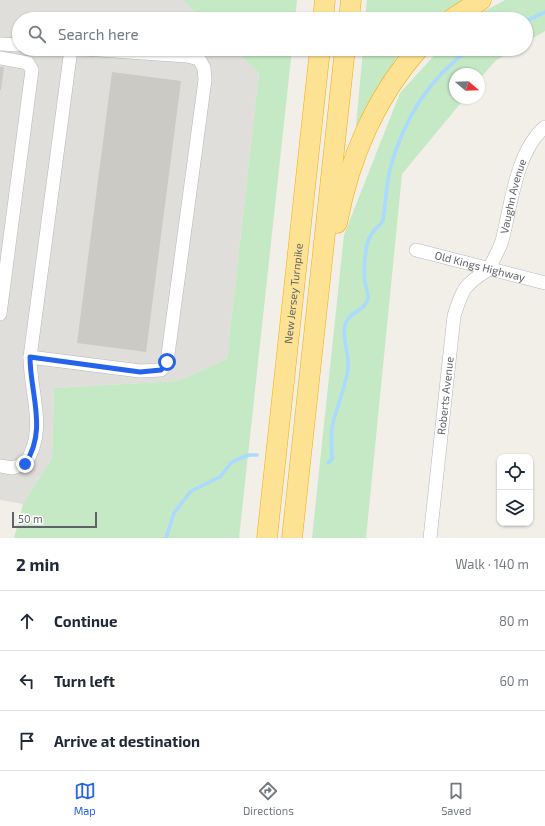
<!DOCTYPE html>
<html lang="en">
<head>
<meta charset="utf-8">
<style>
	:root { --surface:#fff; --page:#f6f6f7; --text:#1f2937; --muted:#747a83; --line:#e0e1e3; --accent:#2563eb }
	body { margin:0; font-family:"Exo 2",sans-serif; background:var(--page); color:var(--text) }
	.controls { position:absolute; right:12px; bottom:12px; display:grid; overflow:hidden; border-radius:8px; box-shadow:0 1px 3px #0004 }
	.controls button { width:36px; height:36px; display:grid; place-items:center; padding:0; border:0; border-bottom:1px solid var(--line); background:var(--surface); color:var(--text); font:20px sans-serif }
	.compass { position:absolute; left:449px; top:68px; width:36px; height:36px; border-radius:50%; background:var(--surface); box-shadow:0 1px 3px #0004; rotate:109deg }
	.scale { position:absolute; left:12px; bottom:10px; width:85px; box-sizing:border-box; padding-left:4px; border:2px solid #5f6368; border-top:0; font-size:11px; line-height:14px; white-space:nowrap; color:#5f6368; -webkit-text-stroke:3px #fff; paint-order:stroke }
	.stop { position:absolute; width:12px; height:12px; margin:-9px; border:3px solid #2563eb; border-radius:50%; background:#fff }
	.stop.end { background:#2563eb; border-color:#fff; box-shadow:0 1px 4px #0008 }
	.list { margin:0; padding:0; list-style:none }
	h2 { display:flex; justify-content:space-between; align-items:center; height:52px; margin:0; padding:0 16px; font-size:17px }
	h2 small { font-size:13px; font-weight:400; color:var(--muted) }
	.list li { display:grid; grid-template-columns:26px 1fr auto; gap:12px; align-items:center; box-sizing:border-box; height:60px; padding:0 16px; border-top:1px solid var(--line) }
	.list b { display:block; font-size:15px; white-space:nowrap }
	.list em { font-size:13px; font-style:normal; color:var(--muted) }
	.icon { flex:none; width:22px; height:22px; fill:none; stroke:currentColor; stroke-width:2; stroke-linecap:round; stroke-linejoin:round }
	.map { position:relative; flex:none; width:545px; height:538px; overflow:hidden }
	.search { position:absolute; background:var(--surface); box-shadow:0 1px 3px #0004; left:12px; right:12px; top:12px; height:44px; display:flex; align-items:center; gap:10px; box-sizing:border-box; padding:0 14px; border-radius:22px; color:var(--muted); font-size:15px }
	.sheet { height:232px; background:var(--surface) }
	nav { display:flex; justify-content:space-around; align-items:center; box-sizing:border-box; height:56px; border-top:1px solid var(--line); background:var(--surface); font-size:11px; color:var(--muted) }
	nav a { display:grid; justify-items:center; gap:2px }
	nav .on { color:var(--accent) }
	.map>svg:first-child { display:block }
	.industrial { fill:#e0deda }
	.green { fill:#c5e8c5 }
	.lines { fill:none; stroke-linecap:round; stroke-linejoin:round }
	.stream { stroke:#aadaff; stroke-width:3.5 }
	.building { fill:#cccac5 }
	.minor-casing { stroke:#b5b8bc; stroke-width:14 }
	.highway-casing { stroke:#f9ab00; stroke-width:21 }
	.minor { stroke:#fff; stroke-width:13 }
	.highway { stroke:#fde293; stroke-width:20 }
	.route { stroke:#2563eb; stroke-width:5 }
	.labels { text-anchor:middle; stroke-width:3; stroke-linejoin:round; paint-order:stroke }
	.street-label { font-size:11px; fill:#5f6368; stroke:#fff }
</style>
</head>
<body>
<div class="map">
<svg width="545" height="538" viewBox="0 0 545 538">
	<rect width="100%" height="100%" fill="#f1efe8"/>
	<polygon class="industrial" points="0,0 184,0 203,19 19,19 19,49 234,49 259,73 227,359 178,381 54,388 52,458 23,504 0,500"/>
	<g class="green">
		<polygon points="183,0 297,0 295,19 203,19"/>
		<polygon points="367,0 469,0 444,19 365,19"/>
		<polygon points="505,0 545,0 545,31 526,42 526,19 470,19"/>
		<polygon points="234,49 292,49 239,538 14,538 23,504 52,458 54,388 178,381 227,359 259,73"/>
		<polygon points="363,49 407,49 396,58 356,127"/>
		<polygon points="440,49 515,49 495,61 479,80 479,74 455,74 455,98 465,98 402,174 366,538 312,538 344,235 400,93"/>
	</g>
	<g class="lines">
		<g class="stream">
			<polyline points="526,21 545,12"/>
			<path d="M328 463 332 459C332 447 330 434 333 423 337 406 347 383 348 367 349 353 342 339 345 325 349 311 366 311 368 298 369 293 366 288 365 283 363 274 365 250 368 241 372 228 379 229 383 220 386 203 386 185 390 169 403 121 429 78 470 49L475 51 480 49"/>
			<polyline points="166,538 174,513 191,491 220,477 231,463 236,460 249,455 257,455"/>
		</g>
	</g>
	<g class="building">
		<polygon points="0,67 4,67 1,90 0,90"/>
		<polygon points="112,72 181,81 146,352 77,343"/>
	</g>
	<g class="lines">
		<g class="minor-casing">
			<g id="minor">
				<polyline points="0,44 19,45"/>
				<polyline points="0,58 28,63 32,70 0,314"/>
				<path id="s1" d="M416 250 545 283"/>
				<path id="s2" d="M489 269C493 260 499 250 502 241 511 206 516 151 545 127"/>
				<polyline points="30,357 71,49"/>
				<path d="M0 466 12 468 25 464C48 430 30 394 30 357L140 371 161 370 167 362 205 80 204 68 199 59 187 56 85 49"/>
				<path id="s3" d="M430 538 454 316C463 288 464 285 489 269"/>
			</g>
		</g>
		<g class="highway-casing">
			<g id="highway">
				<polyline points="323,19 325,0"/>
				<polyline points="349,19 351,0"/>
				<polyline points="452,19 481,0"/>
				<path d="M337 223C349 160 375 98 418 49"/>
				<path id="s4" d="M267 538 320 49"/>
				<polyline points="292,538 345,49"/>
			</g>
		</g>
		<use href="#minor" class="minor"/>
		<use href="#highway" class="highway"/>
	</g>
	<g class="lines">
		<path class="route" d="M25 464C48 430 30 394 30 357L140 372 161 370 167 362"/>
	</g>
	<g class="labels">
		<g class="street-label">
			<text dy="4" stroke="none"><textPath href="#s2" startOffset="77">Vaughn Avenue</textPath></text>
			<text dy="4" stroke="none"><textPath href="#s1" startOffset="66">Old Kings Highway</textPath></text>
			<text dy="4" stroke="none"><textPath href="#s4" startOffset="246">New Jersey Turnpike</textPath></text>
			<text dy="4" stroke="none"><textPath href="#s3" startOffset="143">Roberts Avenue</textPath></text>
		</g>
	</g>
</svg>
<div class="controls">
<button><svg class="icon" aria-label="locate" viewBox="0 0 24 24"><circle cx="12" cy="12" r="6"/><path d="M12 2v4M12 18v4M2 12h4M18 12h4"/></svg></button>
<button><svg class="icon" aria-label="layers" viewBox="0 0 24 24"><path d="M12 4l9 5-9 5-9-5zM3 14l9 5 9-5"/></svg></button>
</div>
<svg class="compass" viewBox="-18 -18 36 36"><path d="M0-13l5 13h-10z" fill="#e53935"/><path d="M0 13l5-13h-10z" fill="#747a83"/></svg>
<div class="scale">50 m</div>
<div class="stop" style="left:167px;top:362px"></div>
<div class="stop end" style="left:25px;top:464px"></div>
<div class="search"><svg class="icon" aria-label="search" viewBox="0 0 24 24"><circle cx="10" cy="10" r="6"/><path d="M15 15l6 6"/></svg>Search here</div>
</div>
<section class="sheet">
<h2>2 min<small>Walk · 140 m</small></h2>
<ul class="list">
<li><svg class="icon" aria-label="ahead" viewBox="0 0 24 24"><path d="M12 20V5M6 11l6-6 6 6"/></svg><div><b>Continue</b></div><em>80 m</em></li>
<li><svg class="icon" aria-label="left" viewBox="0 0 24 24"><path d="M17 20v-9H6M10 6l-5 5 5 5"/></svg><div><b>Turn left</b></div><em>60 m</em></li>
<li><svg class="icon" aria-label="arrive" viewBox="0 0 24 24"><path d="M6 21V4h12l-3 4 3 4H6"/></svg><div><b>Arrive at destination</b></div></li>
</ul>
</section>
<nav>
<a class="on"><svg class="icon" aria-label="map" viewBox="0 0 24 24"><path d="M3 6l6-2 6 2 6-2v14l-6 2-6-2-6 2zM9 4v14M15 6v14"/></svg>Map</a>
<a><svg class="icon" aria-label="directions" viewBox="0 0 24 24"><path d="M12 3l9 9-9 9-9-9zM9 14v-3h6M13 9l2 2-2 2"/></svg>Directions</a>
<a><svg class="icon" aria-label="saved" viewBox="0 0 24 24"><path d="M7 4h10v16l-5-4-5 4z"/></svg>Saved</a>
</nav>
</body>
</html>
